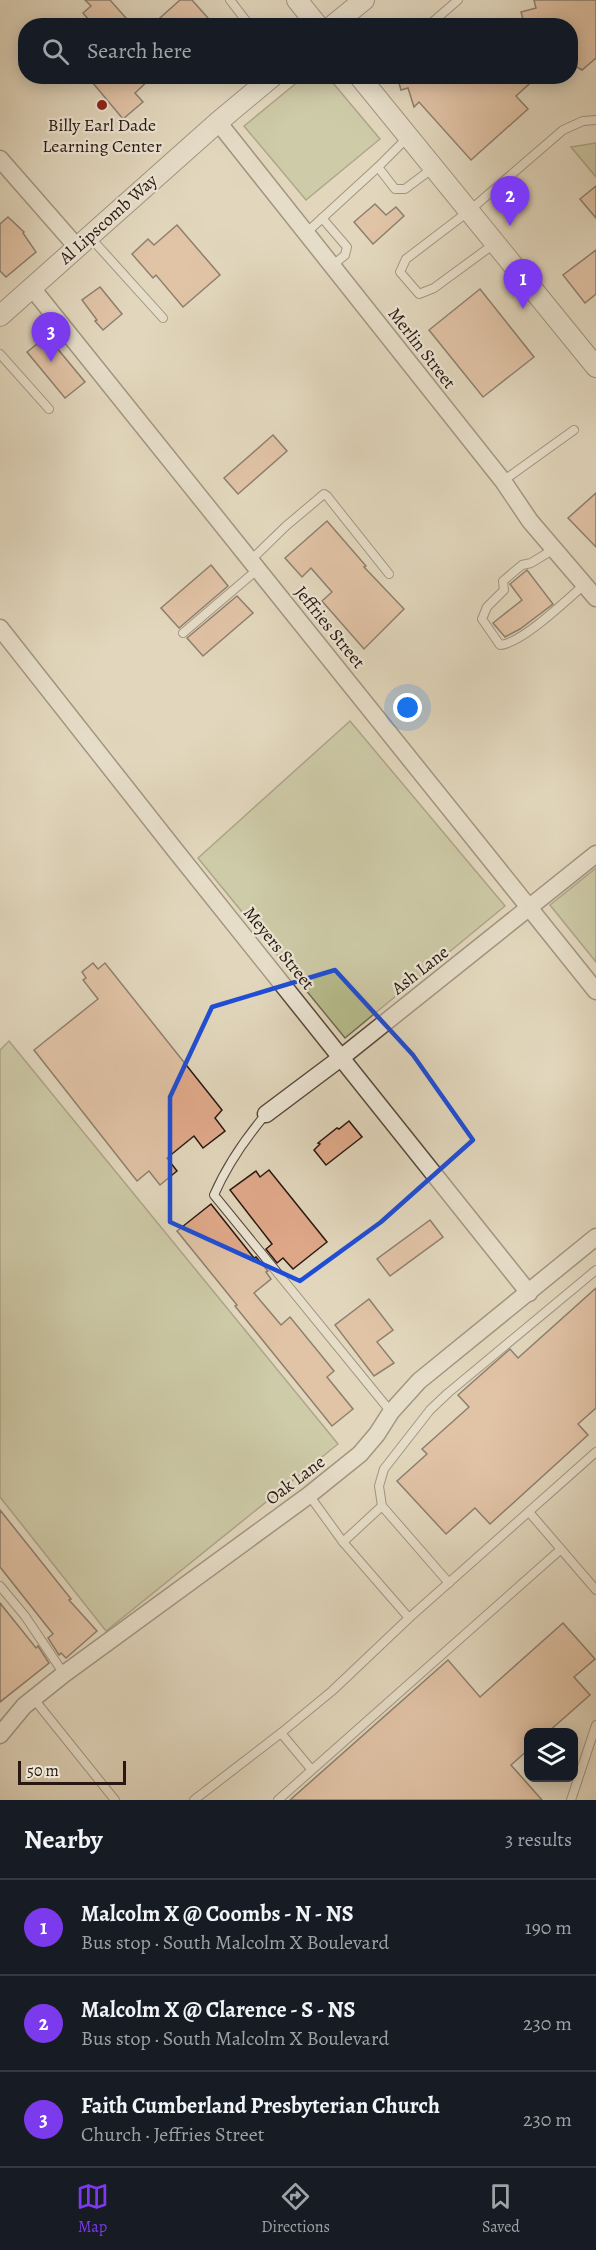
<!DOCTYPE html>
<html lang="en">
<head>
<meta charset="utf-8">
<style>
	:root { --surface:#171b24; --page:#20242c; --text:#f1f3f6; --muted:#9ea1a6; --line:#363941; --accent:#7c3aed }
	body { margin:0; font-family:Alegreya,serif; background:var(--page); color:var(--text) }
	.controls { position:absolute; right:18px; bottom:18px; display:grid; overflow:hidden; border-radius:12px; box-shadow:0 3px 15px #0003 }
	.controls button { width:54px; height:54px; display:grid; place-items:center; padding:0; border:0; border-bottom:2px solid var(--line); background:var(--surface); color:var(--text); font:30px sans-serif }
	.scale { position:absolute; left:18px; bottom:15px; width:108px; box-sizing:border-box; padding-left:6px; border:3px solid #281811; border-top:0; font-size:16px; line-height:21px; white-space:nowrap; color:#281811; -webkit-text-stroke:4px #ece5d4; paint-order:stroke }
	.you { position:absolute; left:408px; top:708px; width:21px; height:21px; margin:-15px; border:4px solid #fff; border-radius:50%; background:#1a73e8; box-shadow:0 0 0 9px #1a73e833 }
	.badge { display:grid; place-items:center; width:39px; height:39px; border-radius:50%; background:var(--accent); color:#fff; font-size:20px; font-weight:700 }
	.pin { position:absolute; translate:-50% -50px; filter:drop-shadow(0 2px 3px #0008) }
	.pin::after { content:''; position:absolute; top:32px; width:21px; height:18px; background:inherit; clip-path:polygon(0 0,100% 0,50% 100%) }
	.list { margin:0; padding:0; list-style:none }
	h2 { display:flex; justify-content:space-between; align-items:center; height:78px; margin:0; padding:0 24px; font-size:26px }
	h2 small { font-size:20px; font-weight:400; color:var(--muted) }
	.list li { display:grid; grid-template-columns:39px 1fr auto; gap:18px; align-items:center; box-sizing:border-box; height:96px; padding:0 24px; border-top:2px solid var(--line) }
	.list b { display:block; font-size:22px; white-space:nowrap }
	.list p { margin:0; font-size:20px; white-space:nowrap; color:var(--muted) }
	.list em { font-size:20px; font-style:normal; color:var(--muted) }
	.icon { flex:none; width:33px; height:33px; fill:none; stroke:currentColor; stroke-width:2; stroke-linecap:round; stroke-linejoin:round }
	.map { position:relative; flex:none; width:596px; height:1800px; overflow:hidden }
	.search { position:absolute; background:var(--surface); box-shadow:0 3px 15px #0003; left:18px; right:18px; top:18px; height:66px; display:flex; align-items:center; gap:15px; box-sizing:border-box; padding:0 21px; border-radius:24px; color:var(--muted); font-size:22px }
	.sheet { height:366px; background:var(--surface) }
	nav { display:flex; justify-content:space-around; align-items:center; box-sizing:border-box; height:84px; border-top:2px solid var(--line); background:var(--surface); font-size:16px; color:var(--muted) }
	nav a { display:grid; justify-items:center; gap:3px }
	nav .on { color:var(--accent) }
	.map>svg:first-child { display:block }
	.green { fill:#b7bd8e; stroke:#706a50; stroke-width:1.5 }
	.building { fill:#e1aa8b; stroke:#281811; stroke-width:1.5 }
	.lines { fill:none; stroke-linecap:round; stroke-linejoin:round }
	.service-casing { stroke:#56483c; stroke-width:10 }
	.minor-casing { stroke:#56483c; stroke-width:19 }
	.tertiary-casing { stroke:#56483c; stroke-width:22 }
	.service { stroke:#ece5d4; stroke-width:8 }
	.minor { stroke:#ece5d4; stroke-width:16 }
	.tertiary { stroke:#ece5d4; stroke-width:20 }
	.marked { fill:none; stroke:#1d4ed8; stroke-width:4.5; stroke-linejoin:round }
	.poi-dot { fill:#8f2418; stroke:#ece5d4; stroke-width:2 }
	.labels { text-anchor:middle; stroke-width:4.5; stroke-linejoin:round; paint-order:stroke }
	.poi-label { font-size:18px; fill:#281811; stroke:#ece5d4 }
	.street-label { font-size:18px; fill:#281811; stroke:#ece5d4 }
</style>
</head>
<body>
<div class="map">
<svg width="596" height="1800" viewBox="0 0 596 1800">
	<rect width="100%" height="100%" fill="#e2d7bd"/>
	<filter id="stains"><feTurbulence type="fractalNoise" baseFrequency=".00333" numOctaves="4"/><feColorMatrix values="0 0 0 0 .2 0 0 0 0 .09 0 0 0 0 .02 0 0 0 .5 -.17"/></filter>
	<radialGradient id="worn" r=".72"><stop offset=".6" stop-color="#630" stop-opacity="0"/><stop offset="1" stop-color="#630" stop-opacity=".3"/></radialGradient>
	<g class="green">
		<polygon points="305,76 328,77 380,139 306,200 244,126"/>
		<polygon points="596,143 596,177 571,147"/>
		<polygon points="350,721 505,906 345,1038 198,858"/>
		<polygon points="596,868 596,962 550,905"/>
		<polygon points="9,1041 338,1444 106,1631 0,1497 0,1050"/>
	</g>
	<g class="building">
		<polygon points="85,0 110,0 133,26 94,26 83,13 91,6"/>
		<polygon points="180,0 192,0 215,26 151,26"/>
		<polygon points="534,0 596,0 596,58 582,70 570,63 570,26 525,26 521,12 536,8"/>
		<polygon points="87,76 153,76 135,93 143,102 123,119"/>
		<polygon points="397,76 538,76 516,96 528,109 471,160 419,102 414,107 408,88 401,90"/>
		<polygon points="596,186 596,218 580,199"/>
		<polygon points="375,204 386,215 396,207 404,216 373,244 354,222"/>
		<polygon points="8,217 24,232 23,233 36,252 6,277 0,271 0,224"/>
		<polygon points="177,225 220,275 183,307 156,275 153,278 132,254 148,239 154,245"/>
		<polygon points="596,250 596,294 585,303 563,275"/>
		<polygon points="100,287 122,314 103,330 95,321 97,320 82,300"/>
		<polygon points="480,289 534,357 483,397 429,330"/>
		<polygon points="47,336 85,382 65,398 27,352"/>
		<polygon points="273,435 287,451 238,494 224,478"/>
		<polygon points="596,493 596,547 568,518"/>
		<polygon points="327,521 366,566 364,567 404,609 364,649 322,601 332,592 311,568 302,577 285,558"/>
		<polygon points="211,565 228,586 179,628 161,608"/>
		<polygon points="527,570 553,604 520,629 505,637 493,623 522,600 510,584"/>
		<polygon points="237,596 253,613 203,656 187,638"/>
		<polygon points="93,963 98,969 105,963 222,1110 215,1118 225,1131 203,1148 194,1136 167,1158 177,1171 160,1185 149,1171 137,1181 34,1050 98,999 83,980 86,978 82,972"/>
		<polygon points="349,1121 362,1137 326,1165 314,1150 320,1144 318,1143 337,1128 339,1129"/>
		<polygon points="269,1170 327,1242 293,1269 283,1258 277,1263 266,1249 272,1244 230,1190 256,1171 260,1177"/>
		<polygon points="211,1204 254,1258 256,1257 268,1271 266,1272 271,1279 254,1293 281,1325 290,1317 334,1371 327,1377 353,1409 332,1426 235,1306 237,1305 177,1231"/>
		<polygon points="430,1220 443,1237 390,1276 377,1259"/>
		<polygon points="596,1288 596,1408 578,1424 588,1435 490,1524 475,1508 446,1534 397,1481 427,1454 422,1449 469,1407 458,1395 510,1349 518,1358"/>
		<polygon points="369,1299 393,1330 377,1342 394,1363 374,1376 335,1325"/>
		<polygon points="0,1510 71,1599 69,1600 97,1631 66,1658 61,1653 59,1655 48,1638 53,1634 0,1567"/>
		<polygon points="0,1603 36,1648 38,1646 49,1663 0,1702"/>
		<polygon points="563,1623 595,1659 574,1677 590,1695 548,1732 528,1732 528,1750 511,1765 542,1800 290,1800 448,1660 480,1697"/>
	</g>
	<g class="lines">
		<g class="service-casing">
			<g id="service">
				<polyline points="230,0 250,26"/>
				<polyline points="428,26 458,0"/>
				<polyline points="408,137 378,167 395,189 405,189 433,168"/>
				<polyline points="322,218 347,247 345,255 332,266"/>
				<polyline points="306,233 378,167"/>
				<polyline points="89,236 163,318"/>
				<polyline points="494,244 434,288 419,294 400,272 406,259 469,211 563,130 583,121 596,120"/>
				<polyline points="0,354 49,409"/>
				<polyline points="503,481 574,430"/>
				<path d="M554 549 531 563 522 565 503 581 504 590 487 607 482 619 500 645C521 644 568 599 585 584"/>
				<polyline points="251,560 286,526 324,494 327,496 389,574"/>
				<polyline points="183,633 258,569"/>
				<path d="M266 1114C245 1139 227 1165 214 1195L391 1412"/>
				<polyline points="309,1495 343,1542 409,1618"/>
				<polyline points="529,1512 596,1590"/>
				<polyline points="343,1542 382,1506"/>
				<polyline points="449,1583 382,1506 379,1486 384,1469 430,1410 448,1393 596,1270"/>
				<polyline points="0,1586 25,1616 64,1674"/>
				<polyline points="33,1698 115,1800"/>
				<polyline points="281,1733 311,1769"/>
				<polyline points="194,1800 281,1733 332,1691 409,1618 596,1452"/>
				<polyline points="278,1800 560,1550"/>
				<polyline points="571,1800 596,1725"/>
			</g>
		</g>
		<g class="minor-casing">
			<g id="minor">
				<polyline points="218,122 503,481 530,521 596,598"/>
				<polyline points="0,159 77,247"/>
				<polyline points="32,288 596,991"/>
				<polyline points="0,628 175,850 529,1293"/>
				<polyline points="266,1114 342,1057 596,854"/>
				<polyline points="0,1735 24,1706 64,1674 309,1495 360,1454 377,1434 391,1412 419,1381 596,1237"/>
			</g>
		</g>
		<g class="tertiary-casing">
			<g id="tertiary">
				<polyline points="297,0 318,26"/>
				<polyline points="332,26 364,0"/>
				<polyline points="359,76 596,367"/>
				<polyline points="0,316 218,122 273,76"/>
			</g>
		</g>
		<use href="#service" class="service"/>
		<use href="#minor" class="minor"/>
		<use href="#tertiary" class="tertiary"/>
	</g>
	<path d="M0 0H596V1800H0ZM335 970 413 1055 473 1140 381 1222 300 1281 170 1222V1097L212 1007Z" fill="#e2d7bd" fill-opacity=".55" fill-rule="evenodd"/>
	<path class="marked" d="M335 970 413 1055 473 1140 381 1222 300 1281 170 1222V1097L212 1007Z"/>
	<circle class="poi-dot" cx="102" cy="105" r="6"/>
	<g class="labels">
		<g class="poi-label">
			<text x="102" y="131">Billy Earl Dade<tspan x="102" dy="21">Learning Center</tspan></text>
		</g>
		<g class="street-label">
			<text transform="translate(108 219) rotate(-42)" y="6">Al Lipscomb Way</text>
			<text transform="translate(422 348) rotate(52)" y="6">Merlin Street</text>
			<text transform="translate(330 627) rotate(51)" y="6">Jeffries Street</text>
			<text transform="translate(279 948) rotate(51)" y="6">Meyers Street</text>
			<text transform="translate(420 970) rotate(-38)" y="6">Ash Lane</text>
			<text transform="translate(295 1480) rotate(-37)" y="6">Oak Lane</text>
		</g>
	</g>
	<rect width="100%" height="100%" filter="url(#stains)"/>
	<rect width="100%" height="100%" fill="url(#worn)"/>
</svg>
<div class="controls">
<button><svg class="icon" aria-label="layers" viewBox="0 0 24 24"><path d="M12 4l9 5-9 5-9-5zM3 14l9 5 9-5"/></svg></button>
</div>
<div class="scale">50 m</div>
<div class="you"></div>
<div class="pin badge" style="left:523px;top:309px">1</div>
<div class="pin badge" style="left:510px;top:226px">2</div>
<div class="pin badge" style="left:51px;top:362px">3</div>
<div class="search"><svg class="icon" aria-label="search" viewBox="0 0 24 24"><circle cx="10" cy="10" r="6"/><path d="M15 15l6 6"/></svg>Search here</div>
</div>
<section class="sheet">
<h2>Nearby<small>3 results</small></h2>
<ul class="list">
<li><span class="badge">1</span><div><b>Malcolm X @ Coombs - N - NS</b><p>Bus stop · South Malcolm X Boulevard</p></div><em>190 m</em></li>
<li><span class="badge">2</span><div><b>Malcolm X @ Clarence - S - NS</b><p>Bus stop · South Malcolm X Boulevard</p></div><em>230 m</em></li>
<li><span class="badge">3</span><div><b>Faith Cumberland Presbyterian Church</b><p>Church · Jeffries Street</p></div><em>230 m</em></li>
</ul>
</section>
<nav>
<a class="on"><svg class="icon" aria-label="map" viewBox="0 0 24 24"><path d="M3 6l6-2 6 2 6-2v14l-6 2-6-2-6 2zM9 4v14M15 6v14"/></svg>Map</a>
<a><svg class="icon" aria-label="directions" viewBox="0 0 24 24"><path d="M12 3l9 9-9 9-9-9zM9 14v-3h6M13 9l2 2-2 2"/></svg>Directions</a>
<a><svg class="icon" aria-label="saved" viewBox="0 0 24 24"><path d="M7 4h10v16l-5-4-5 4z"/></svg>Saved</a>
</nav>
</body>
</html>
